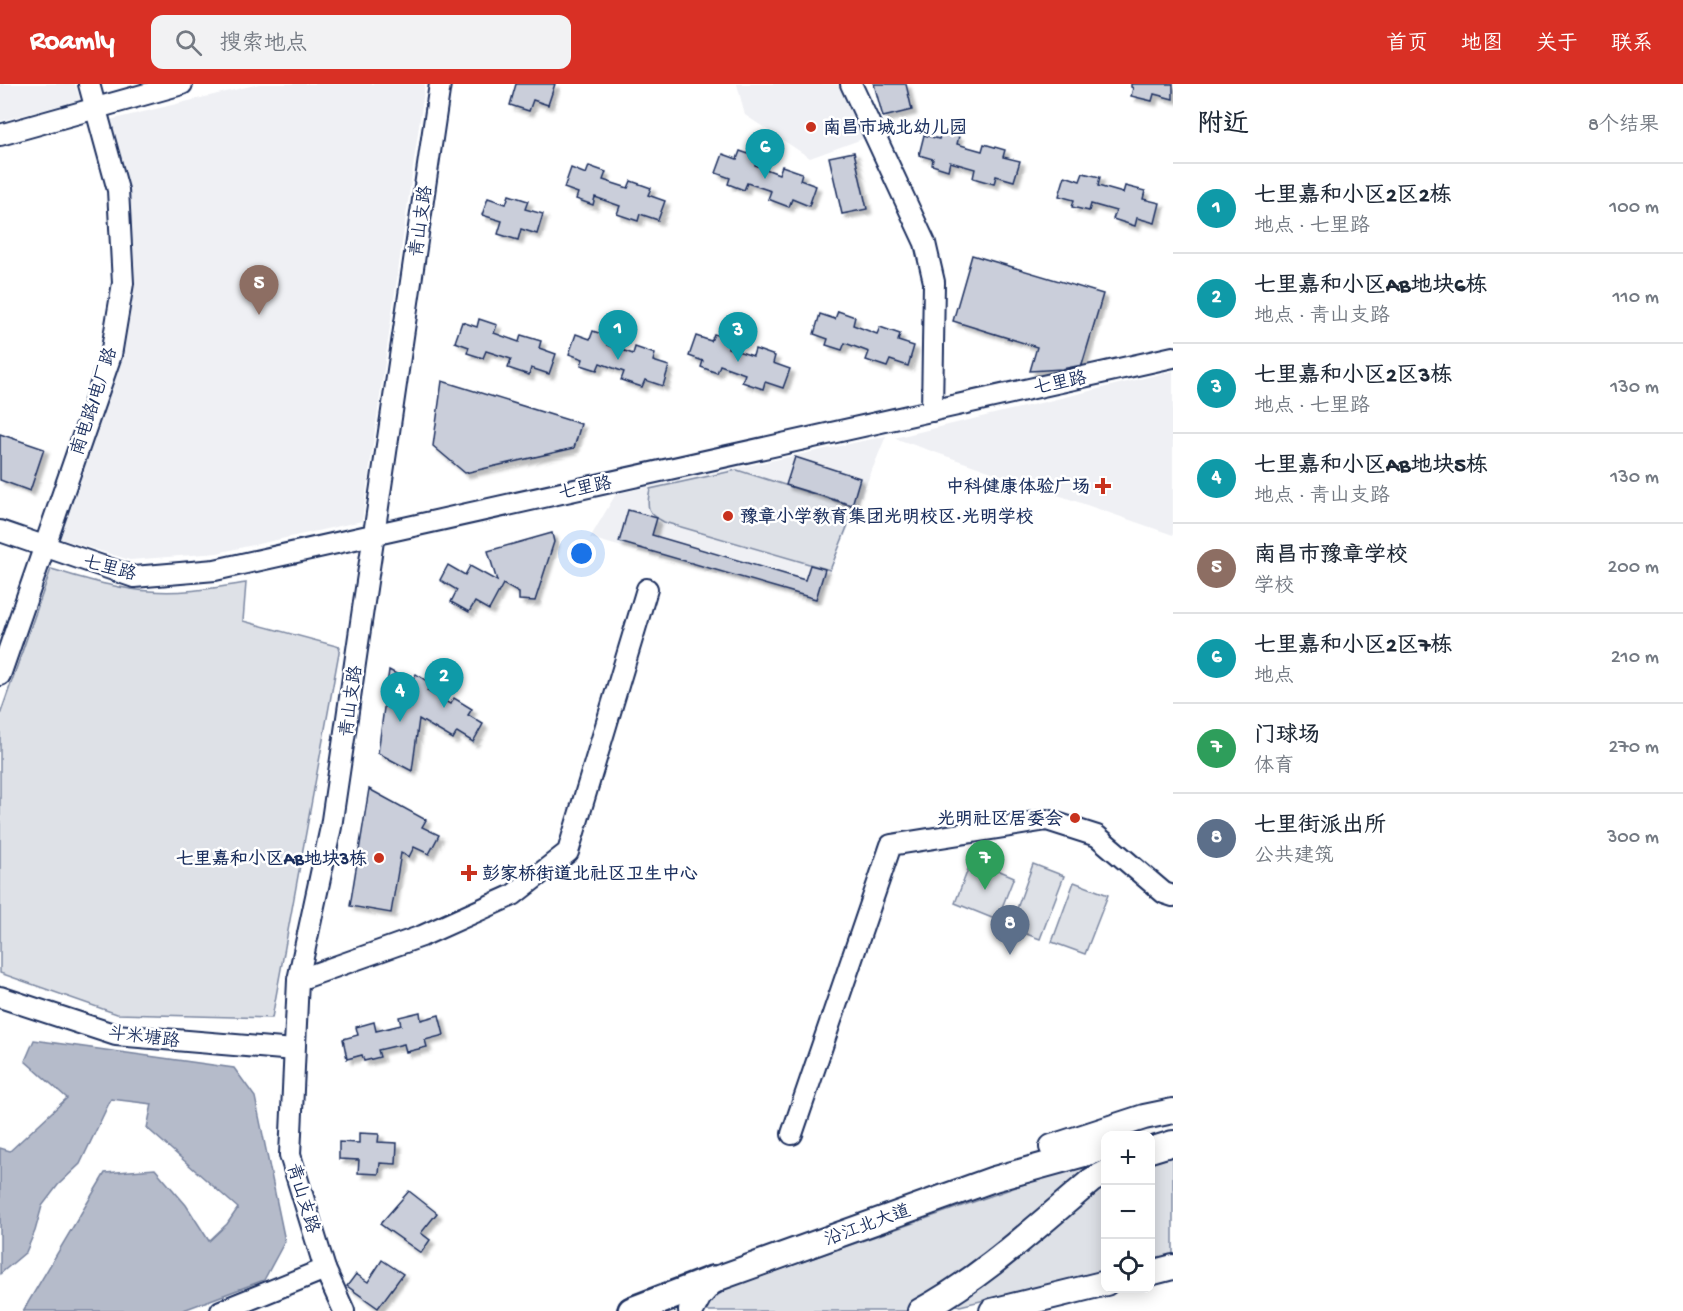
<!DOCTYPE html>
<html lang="zh">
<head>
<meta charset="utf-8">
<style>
	:root { --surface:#fff; --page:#f2f2f3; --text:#1f2937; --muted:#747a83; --line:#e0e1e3; --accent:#d93025 }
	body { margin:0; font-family:"Gochi Hand","LXGW WenKai TC",sans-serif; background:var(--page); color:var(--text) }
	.controls { position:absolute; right:18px; bottom:18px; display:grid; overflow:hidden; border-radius:12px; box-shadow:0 3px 15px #0003 }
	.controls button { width:54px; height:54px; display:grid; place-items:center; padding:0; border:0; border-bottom:2px solid var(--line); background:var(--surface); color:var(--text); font:30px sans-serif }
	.you { position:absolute; left:582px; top:470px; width:21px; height:21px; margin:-15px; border:4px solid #fff; border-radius:50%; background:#1a73e8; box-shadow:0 0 0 9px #1a73e833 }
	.badge { display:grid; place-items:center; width:39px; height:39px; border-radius:50%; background:var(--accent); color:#fff; font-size:20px; font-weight:700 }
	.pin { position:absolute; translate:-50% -50px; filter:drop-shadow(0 2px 3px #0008) }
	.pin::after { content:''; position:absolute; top:32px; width:21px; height:18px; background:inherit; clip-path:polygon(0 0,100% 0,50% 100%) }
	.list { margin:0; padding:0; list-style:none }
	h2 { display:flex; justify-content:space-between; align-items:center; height:78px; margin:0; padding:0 24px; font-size:26px }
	h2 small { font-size:20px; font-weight:400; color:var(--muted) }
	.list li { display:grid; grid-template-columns:39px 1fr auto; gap:18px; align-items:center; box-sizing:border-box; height:90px; padding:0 24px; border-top:2px solid var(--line) }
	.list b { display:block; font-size:22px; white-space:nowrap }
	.list p { margin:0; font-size:20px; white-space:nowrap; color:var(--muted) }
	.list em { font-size:20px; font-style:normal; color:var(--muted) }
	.icon { flex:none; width:33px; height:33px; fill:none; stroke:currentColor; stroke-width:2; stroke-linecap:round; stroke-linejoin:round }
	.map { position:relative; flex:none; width:1173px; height:1227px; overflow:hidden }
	header { display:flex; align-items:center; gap:36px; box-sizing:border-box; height:84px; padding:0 30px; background:var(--accent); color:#fff }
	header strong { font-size:28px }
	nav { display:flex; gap:33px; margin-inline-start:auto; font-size:21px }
	.search { width:420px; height:54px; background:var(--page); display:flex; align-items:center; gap:15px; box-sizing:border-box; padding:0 21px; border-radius:12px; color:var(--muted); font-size:22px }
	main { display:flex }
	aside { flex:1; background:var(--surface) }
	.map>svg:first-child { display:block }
	.built { fill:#eff0f4 }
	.green { fill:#dee1e7; stroke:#7c88a2; stroke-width:1.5 }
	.water { fill:#b5bbca; stroke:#77839f; stroke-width:1.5 }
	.building { fill:#caceda; stroke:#1b2f5e; stroke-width:1.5; filter:url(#shadow) }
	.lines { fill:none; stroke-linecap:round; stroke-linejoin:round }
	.minor-casing { stroke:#1b2f5e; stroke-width:24 }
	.major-casing { stroke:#1b2f5e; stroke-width:28 }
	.highway-casing { stroke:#1b2f5e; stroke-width:32 }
	.minor { stroke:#fff; stroke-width:20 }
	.major { stroke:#fff; stroke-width:24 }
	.highway { stroke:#fff; stroke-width:27 }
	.poi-dot { fill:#c8321e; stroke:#fff; stroke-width:2 }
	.labels { text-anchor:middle; stroke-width:5; stroke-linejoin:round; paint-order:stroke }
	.poi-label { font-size:18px; font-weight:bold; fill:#1b2f5e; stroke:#fff; text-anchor:start }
	.street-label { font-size:18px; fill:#1b2f5e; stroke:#fff }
</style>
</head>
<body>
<header>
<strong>Roamly</strong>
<div class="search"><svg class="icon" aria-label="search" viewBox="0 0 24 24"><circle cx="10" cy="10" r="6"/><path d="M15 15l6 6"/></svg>搜索地点</div>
<nav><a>首页</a><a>地图</a><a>关于</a><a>联系</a></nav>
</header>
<main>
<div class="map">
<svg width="1173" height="1227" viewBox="0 0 1173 1227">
	<defs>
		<filter id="shadow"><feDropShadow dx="4.5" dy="4.5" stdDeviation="1.5" flood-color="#0004"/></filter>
	</defs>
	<rect width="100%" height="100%" fill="#fff"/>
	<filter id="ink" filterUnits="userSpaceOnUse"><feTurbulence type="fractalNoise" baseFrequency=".0167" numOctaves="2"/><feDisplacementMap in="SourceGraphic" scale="12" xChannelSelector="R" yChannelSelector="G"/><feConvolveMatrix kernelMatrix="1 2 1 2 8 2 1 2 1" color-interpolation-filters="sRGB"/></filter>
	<g filter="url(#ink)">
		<g class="built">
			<polygon points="0,0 75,0 80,16 0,37"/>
			<polygon points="259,0 425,0 362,437 217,469 130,476 58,454 122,275 132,188 131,127 110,36"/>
			<polygon points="737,0 842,0 865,54 810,74 745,31"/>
			<polygon points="1173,287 1173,451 894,354"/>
			<polygon points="886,352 818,518 590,454 616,410"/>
		</g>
		<g class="green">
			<path d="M737 386 855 423 830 486 664 438C647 429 646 424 650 405Z"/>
			<path d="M51 485C83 494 116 505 149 507 182 510 214 504 246 499L243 537 340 563 272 934 117 930 0 889V631Z"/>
			<polygon points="972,775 1014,793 997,836 955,819"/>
			<polygon points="1033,780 1064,792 1040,855 1010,844"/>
			<polygon points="1074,798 1108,811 1085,870 1052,858"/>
			<polygon points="1173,1057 1173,1172 1151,1177 1151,1062"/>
			<polygon points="1105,1072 1105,1187 960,1222 954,1220 905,1227 699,1227 710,1210"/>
		</g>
		<polygon class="water" points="34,956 234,984 255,1013 285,1157 264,1196 181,1227 23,1227 105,1089 155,1085 186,1121 209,1157 227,1140 238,1124 147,1044 152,1020 111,1015 80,1080 58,1101 42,1122 35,1147 26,1168 0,1190 0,1064 10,1067 67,1014 25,977"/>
		<g class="building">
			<polygon points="516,0 555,0 548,21 533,16 529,27 510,21"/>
			<polygon points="874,0 906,0 912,26 883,33"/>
			<polygon points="1131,0 1173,0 1173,15 1154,10 1152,17 1131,12 1133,4 1131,3"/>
			<polygon points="942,47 959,52 957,60 982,67 984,60 1005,66 1003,73 1020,77 1014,97 996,92 994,100 973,94 975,85 950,78 948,86 932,81 933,75 919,71 924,51 939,55"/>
			<polygon points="740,67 757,73 755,81 779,90 782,82 802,89 800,96 816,102 809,122 792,115 789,123 768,115 771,107 747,99 744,106 728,100 730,94 716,89 723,70 737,75"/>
			<polygon points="854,68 867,125 842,130 829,73"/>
			<polygon points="589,82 606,88 603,96 628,104 631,97 651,104 648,111 665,117 658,136 640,130 638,137 617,130 620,122 595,113 593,121 576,115 578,109 564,104 571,84 586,90"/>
			<polygon points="1083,89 1100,93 1098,102 1123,109 1125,102 1145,107 1143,115 1160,119 1155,139 1137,134 1135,142 1113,135 1116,127 1091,120 1089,127 1072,123 1074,116 1059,112 1065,92 1080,97"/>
			<polygon points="509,111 528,117 525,125 543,130 537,150 521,145 518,156 498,150 502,137 482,131 488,114 506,120"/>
			<polygon points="972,171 1103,210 1082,281 1062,285 1030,287 1037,263 953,237"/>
			<polygon points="838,227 855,233 853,241 877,250 880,243 900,250 898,257 914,262 908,282 890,276 887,283 866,276 869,268 845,259 842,266 826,261 828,255 814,250 820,230 835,235"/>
			<polygon points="479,235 497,241 494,249 519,258 521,251 541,257 539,264 556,270 549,290 531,284 529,291 508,284 511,275 486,267 483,274 467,269 469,263 455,258 462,238 477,243"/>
			<polygon points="593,247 610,253 608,261 633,270 635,263 655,270 653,277 669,282 663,302 645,296 642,303 621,296 624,288 600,279 597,286 581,281 583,275 569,270 576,250 590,255"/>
			<polygon points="714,250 731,256 728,264 753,272 755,265 775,272 773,279 790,285 783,304 765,298 763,305 742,298 745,290 720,281 717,289 701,283 703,277 689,272 696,252 711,257"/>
			<polygon points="442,297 581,340 574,364 465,389 433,362"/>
			<polygon points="0,350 44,365 30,407 0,396"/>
			<polygon points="795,373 860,394 852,421 786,401"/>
			<polygon points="628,426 657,434 652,451 805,496 810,481 825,485 816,515 619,458"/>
			<polygon points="552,449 554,458 535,517 519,516 519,509 503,500 489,526 475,518 469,528 451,518 457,506 440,496 448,481 465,491 470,482 497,497 488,467"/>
			<polygon points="389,586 411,598 416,590 431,600 427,607 450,620 454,614 472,625 468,631 483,640 473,658 457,648 453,655 419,635 412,687 378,669"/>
			<polygon points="369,705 426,736 422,743 439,751 429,770 414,763 409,773 401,769 391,829 350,822"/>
			<polygon points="420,928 421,936 439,931 444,951 425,956 427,963 406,968 404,960 378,966 380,973 364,977 362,971 347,975 343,955 358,951 356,943 374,938 376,947 401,941 399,933"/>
			<polygon points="359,1049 379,1050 378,1058 397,1059 396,1080 380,1079 379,1090 358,1089 359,1076 339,1075 339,1058 359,1059"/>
			<polygon points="409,1107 437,1129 421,1149 430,1156 421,1169 380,1140"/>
			<polygon points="382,1176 403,1190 378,1224 347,1202 356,1190 368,1198"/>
		</g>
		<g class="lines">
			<g class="minor-casing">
				<g id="minor">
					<polyline points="851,0 925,159 934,198 932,327"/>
					<polyline points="0,51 182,0"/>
					<polyline points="0,447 134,493 215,486 1173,273"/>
					<polyline points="0,591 111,271 123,199 118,106 89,0"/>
					<polyline points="298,896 422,852 513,811 568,768 647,505"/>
					<polyline points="0,913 116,951 294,966"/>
					<polyline points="792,1050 891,761 1047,736 1097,752 1164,809 1173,812"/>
					<polyline points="221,1227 325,1185"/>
					<polyline points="344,1227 325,1185 290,1071 298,896 331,743 440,0"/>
				</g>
			</g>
			<g class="major-casing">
				<g id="major">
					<polyline points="1052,1063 1144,1033 1173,1027"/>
					<polyline points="1150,1066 1173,1059"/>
					<polyline points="1150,1189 1173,1183"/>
					<polyline points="691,1227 699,1212 713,1196 994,1095 1106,1064"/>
					<path d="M920 1227C983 1193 1037 1142 1092 1096L1106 1089"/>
					<polyline points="992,1227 1106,1199"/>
				</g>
			</g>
			<g class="highway-casing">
				<polyline id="highway" points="632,1227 713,1196"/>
			</g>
			<use href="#minor" class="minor"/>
			<use href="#major" class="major"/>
			<use href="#highway" class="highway"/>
		</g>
	</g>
	<g class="poi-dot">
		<circle cx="811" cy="43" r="6"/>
		<path d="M1100 393h6v6h6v6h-6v6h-6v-6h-6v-6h6z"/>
		<circle cx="728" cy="432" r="6"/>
		<circle cx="1075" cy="734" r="6"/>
		<circle cx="379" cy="774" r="6"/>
		<path d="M466 780h6v6h6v6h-6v6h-6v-6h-6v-6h6z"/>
	</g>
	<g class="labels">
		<g class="poi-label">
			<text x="823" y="49">南昌市城北幼儿园</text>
			<text x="1090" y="408" text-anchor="end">中科健康体验广场</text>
			<text x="740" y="438">豫章小学教育集团光明校区·光明学校</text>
			<text x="1063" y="740" text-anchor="end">光明社区居委会</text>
			<text x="367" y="780" text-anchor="end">七里嘉和小区AB地块3栋</text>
			<text x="482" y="795">彭家桥街道北社区卫生中心</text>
		</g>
		<g class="street-label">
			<text transform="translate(420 137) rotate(-82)" y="6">青山支路</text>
			<text transform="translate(1060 298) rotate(-12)" y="6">七里路</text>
			<text transform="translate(93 317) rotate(-72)" y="6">南电路/电厂路</text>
			<text transform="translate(585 403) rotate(-12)" y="6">七里路</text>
			<text transform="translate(110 483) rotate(15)" y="6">七里路</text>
			<text transform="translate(350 617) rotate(-82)" y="6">青山支路</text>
			<text transform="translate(144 952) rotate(7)" y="6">斗米塘路</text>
			<text transform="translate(304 1114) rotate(73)" y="6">青山支路</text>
			<text transform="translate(867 1140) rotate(-20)" y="6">沿江北大道</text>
		</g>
	</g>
</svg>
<div class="controls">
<button>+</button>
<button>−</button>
<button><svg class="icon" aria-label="locate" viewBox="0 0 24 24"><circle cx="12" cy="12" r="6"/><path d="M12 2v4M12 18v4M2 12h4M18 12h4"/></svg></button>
</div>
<div class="you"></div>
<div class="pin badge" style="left:618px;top:276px;background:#0f9aa8">1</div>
<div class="pin badge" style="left:444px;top:624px;background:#0f9aa8">2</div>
<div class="pin badge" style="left:738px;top:278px;background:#0f9aa8">3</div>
<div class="pin badge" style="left:400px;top:638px;background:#0f9aa8">4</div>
<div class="pin badge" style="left:259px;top:231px;background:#8d6e63">5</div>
<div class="pin badge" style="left:765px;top:95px;background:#0f9aa8">6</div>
<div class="pin badge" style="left:985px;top:806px;background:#2e9e5b">7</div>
<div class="pin badge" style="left:1010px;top:871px;background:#5c6f8a">8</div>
</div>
<aside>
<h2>附近<small>8个结果</small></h2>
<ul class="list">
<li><span class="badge" style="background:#0f9aa8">1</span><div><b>七里嘉和小区2区2栋</b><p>地点 · 七里路</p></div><em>100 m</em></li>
<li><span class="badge" style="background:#0f9aa8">2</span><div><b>七里嘉和小区AB地块6栋</b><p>地点 · 青山支路</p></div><em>110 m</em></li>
<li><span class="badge" style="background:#0f9aa8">3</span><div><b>七里嘉和小区2区3栋</b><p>地点 · 七里路</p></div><em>130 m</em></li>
<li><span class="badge" style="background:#0f9aa8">4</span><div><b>七里嘉和小区AB地块5栋</b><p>地点 · 青山支路</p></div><em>130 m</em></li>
<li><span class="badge" style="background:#8d6e63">5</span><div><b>南昌市豫章学校</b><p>学校</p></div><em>200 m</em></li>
<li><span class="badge" style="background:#0f9aa8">6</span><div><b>七里嘉和小区2区7栋</b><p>地点</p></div><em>210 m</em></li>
<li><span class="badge" style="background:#2e9e5b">7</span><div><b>门球场</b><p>体育</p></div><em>270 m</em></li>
<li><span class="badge" style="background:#5c6f8a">8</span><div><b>七里街派出所</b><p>公共建筑</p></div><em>300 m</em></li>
</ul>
</aside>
</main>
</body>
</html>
